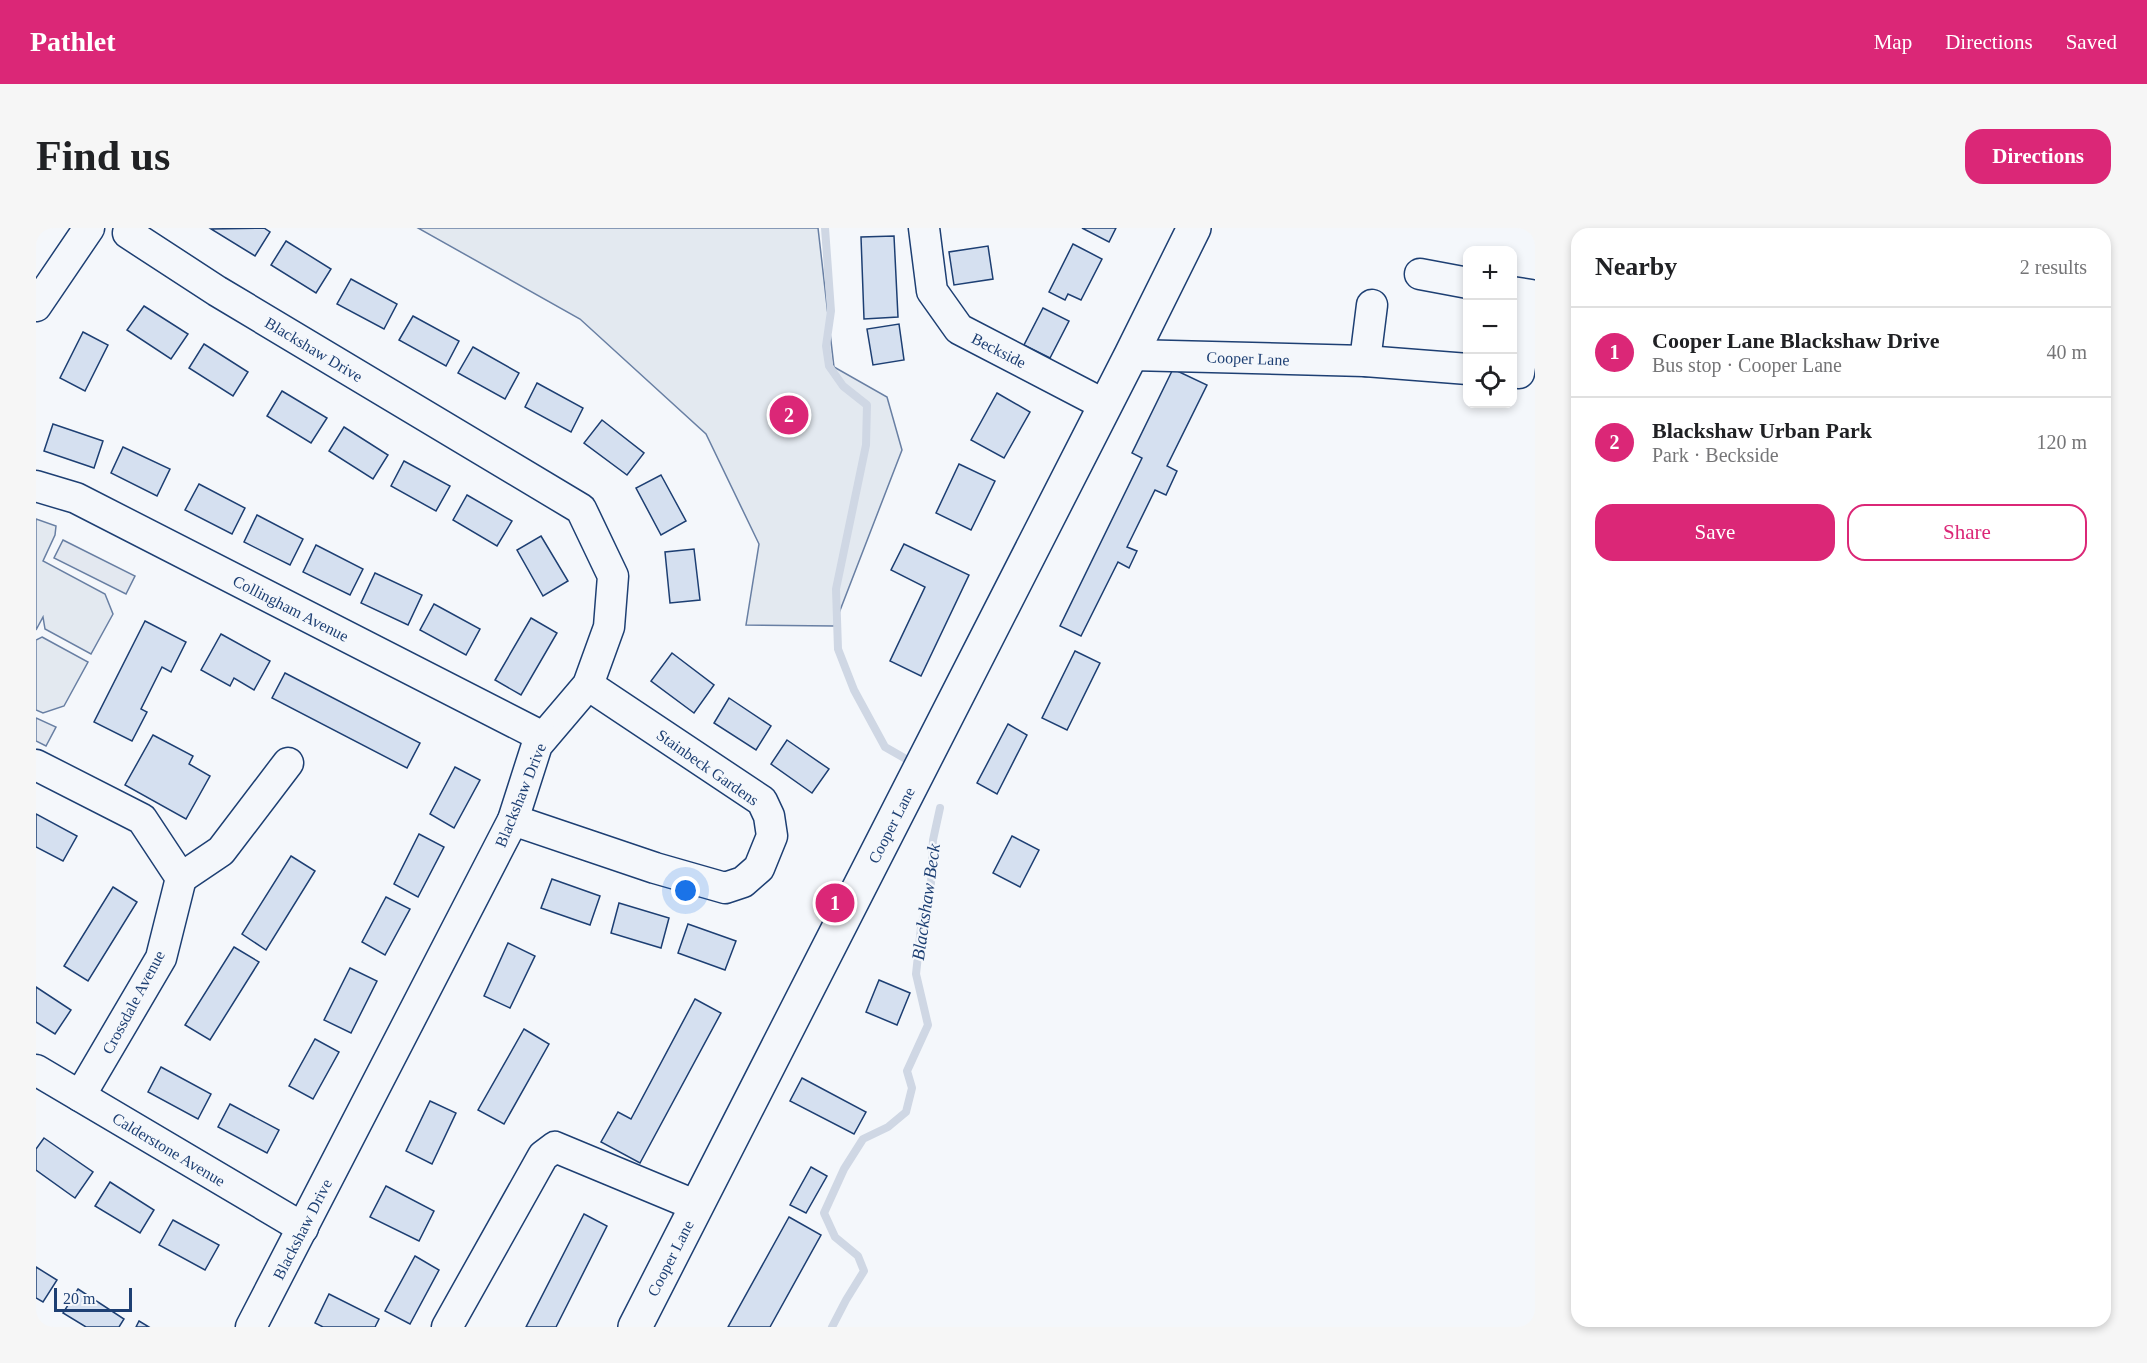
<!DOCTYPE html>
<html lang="en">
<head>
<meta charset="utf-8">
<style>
	:root { --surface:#fff; --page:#f6f6f6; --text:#202124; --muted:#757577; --line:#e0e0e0; --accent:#db2777 }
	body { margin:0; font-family:Georgia,serif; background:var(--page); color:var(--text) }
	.controls { position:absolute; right:18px; top:18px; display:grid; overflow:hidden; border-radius:12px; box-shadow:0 3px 9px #0003 }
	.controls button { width:54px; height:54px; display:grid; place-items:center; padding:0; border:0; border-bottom:2px solid var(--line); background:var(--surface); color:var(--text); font:30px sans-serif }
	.scale { position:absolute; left:18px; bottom:15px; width:78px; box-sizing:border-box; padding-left:6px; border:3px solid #1d3f73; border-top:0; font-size:16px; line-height:21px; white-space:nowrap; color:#1d3f73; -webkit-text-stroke:4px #f4f7fb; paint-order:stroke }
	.you { position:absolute; left:650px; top:663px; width:21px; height:21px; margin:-15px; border:4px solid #fff; border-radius:50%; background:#1a73e8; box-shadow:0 0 0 9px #1a73e833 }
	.badge { display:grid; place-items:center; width:39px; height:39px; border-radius:50%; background:var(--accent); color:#fff; font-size:20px; font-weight:700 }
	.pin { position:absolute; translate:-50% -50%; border:3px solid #fff; box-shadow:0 2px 6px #0006 }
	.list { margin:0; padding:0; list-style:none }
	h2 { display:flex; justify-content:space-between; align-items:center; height:78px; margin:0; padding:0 24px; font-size:26px }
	h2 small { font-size:20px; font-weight:400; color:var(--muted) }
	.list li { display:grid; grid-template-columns:39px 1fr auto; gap:18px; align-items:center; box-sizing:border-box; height:90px; padding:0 24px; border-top:2px solid var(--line) }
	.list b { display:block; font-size:22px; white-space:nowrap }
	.list p { margin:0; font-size:20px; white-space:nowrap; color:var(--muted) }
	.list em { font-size:20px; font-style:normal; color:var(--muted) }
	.actions { display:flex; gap:12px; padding:18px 24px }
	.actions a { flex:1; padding:14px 0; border:2px solid var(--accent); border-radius:18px; text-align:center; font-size:21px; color:var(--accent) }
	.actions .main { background:var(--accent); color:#fff }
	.icon { flex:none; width:33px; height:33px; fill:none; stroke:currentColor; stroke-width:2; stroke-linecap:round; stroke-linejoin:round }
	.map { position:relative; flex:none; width:1499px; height:1099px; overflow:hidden; border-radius:18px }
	header { display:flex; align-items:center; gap:36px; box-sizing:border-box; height:84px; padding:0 30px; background:var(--accent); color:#fff }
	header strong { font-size:28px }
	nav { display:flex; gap:33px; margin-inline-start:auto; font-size:21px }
	.intro { display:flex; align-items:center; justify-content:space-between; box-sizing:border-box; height:144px; padding:0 36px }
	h1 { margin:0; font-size:42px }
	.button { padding:15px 27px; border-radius:18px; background:var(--accent); color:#fff; font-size:21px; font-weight:700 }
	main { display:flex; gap:36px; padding:0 36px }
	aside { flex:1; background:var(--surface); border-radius:18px; box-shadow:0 3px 9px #0003 }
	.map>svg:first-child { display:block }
	.green { fill:#e3e9f0; stroke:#687fa3; stroke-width:1.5 }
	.parking { fill:#e3e8f0; stroke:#687fa3; stroke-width:1.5 }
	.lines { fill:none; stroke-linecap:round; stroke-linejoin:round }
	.stream { stroke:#cfd7e4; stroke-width:8 }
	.building { fill:#d5e0f0; stroke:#1d3f73; stroke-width:1.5 }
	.minor-casing { stroke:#1d3f73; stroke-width:33 }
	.major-casing { stroke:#1d3f73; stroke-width:36 }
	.minor { stroke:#f4f7fb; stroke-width:30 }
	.major { stroke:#f4f7fb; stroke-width:33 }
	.labels { text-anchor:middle; stroke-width:4.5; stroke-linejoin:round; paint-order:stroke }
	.street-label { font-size:16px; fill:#1d3f73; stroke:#f4f7fb }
	.water-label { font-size:18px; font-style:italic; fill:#1d3f73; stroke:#f4f7fb }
</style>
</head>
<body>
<header>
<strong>Pathlet</strong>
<nav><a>Map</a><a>Directions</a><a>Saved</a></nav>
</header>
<div class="intro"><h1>Find us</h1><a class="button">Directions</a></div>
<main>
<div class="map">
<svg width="1499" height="1099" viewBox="0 0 1499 1099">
	<rect width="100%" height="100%" fill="#f4f7fb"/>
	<g class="green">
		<polygon points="382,0 782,0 798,139 851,169 866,222 798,398 710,397 723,316 670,206 544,91"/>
		<polygon points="0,291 20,298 19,307 7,333 69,366 77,386 55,426 9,401 7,389 0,402"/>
		<polygon points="6,409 52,434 28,478 7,485 0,482 0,412"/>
	</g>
	<g class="parking">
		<polygon points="27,312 99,348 90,366 18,330"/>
		<polygon points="0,490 20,499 10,518 0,513"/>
	</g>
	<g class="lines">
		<g class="stream">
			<polyline points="789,0 795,83 790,118 793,138 807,158 831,177 830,217 800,361 802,421 818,462 849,519 870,531"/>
			<polyline points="796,1099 810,1072 828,1043 822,1028 799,1009 788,985 808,941 827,911 852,899 870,884 876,860 871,843 892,797 880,746 885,700 895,655 897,612 904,580"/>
		</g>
	</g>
	<g class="building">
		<polygon points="228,0 234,4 219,28 175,1"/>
		<polygon points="1046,0 1080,0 1073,14"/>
		<polygon points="858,8 862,89 828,91 825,9"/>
		<polygon points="250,13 295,41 280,65 235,37"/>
		<polygon points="1037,16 1066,31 1045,72 1032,66 1029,72 1013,64"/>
		<polygon points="952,18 957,51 918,57 913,24"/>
		<polygon points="315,51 361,76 348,101 301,76"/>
		<polygon points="108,78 152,106 135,131 91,102"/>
		<polygon points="1007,80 1033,93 1014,130 988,117"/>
		<polygon points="377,88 423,113 410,138 363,112"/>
		<polygon points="863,96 868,132 837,137 831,101"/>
		<polygon points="47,104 72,117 49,163 24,150"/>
		<polygon points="168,116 212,144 197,168 153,140"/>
		<polygon points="437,119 483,145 469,171 422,145"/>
		<polygon points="1137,141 1171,157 1131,238 1141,243 1130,267 1119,262 1091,319 1101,323 1093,340 1082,334 1045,408 1024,398 1106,230 1096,225"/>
		<polygon points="501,155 547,180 535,204 489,179"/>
		<polygon points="246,163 291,190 275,215 231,188"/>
		<polygon points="961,165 994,184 968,230 935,212"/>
		<polygon points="566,192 608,225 591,247 548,215"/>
		<polygon points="17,196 67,213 58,240 8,223"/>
		<polygon points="308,199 352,227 337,251 293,223"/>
		<polygon points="87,219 134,241 121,268 75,245"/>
		<polygon points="368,233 414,258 400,283 355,258"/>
		<polygon points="923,236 959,253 935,302 900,285"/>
		<polygon points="625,247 650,293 625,307 600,260"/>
		<polygon points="163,256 209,280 196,306 149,282"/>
		<polygon points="431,267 476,293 461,318 417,292"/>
		<polygon points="221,287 267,311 254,337 208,314"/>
		<polygon points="505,308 532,353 507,368 481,322"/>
		<polygon points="868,316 933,347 885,448 854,433 889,359 855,342"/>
		<polygon points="280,317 327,341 314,367 267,344"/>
		<polygon points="658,321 664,372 634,375 629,324"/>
		<polygon points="339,345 386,367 372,397 325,375"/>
		<polygon points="398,376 444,401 430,427 384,402"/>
		<polygon points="495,390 521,405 485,467 459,452"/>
		<polygon points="109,393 150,414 135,444 126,439 105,481 111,484 96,513 58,494"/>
		<polygon points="185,406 234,433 218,462 198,450 194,458 165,442"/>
		<polygon points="1039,423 1064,435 1031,502 1006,490"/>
		<polygon points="636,425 678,457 658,485 615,453"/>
		<polygon points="249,445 384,515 371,540 236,470"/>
		<polygon points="693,470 735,498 720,522 678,495"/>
		<polygon points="972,496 991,507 961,566 941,555"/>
		<polygon points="117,507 157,528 153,536 174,548 150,591 89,557"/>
		<polygon points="751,512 793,541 776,565 735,536"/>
		<polygon points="419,539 444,552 418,600 394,586"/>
		<polygon points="0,586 41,608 27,633 0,619"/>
		<polygon points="383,606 408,619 382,669 358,656"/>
		<polygon points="976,608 1003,622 984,659 957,645"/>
		<polygon points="255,628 279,643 230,722 206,706"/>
		<polygon points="516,651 564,668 554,697 505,680"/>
		<polygon points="77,659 101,674 52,753 28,738"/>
		<polygon points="350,669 374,681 349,727 326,714"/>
		<polygon points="583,675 633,690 625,720 575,705"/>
		<polygon points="652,696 700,713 689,742 642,725"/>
		<polygon points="472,715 499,728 474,780 448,768"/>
		<polygon points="198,719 223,734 174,812 149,797"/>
		<polygon points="314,740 341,753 315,805 288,792"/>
		<polygon points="843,752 874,765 861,797 830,784"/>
		<polygon points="0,759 35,782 19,806 0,794"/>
		<polygon points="659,771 685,785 604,935 565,914 582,884 595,891"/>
		<polygon points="488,801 513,816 468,896 442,882"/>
		<polygon points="279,811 303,824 277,871 253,858"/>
		<polygon points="125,839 175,866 162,891 112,864"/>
		<polygon points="766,850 830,884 818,906 754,873"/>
		<polygon points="394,873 420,885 396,936 370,923"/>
		<polygon points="194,876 243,902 231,925 182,899"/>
		<polygon points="8,910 57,944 39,970 0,942 0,921"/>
		<polygon points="775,939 791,948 770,985 754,977"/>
		<polygon points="74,954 118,982 104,1005 59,978"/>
		<polygon points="350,958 398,983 383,1013 334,989"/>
		<polygon points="548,986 571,998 520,1099 490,1099"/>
		<polygon points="753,989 785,1007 734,1099 692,1099"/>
		<polygon points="137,992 183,1017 169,1042 123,1017"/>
		<polygon points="379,1028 403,1042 374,1096 349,1083"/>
		<polygon points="0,1039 21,1052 7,1074 0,1070"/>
		<polygon points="42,1061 88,1091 83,1099 50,1099 27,1085"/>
		<polygon points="293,1066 343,1091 339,1099 287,1099 279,1095"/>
		<polygon points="103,1093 113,1099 100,1099"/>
	</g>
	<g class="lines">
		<g class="minor-casing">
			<g id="minor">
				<polyline points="888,0 896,63 923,101 1069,177"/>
				<polyline points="92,5 181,63 545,281 577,348 573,399 552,457 501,517 477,592 215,1099"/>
				<polyline points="1384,46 1432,55"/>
				<polyline points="1476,64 1495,67 1483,145"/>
				<polyline points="0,78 53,0"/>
				<polyline points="1095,127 1329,133 1432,141"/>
				<polyline points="1329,133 1336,77"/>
				<polyline points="0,258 40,270 507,509"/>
				<polyline points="0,537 106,591 145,650 125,730 44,868"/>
				<polyline points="477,592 619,640 689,660 707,654 723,640 736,608 733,588 726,573 552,457"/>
				<polyline points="145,650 185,623 252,535"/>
				<polyline points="0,842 267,1000"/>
				<polyline points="411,1099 507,928 519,919 661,978"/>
			</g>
		</g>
		<g class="major-casing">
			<polyline id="major" points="599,1099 1095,127 1158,0"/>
		</g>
		<use href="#minor" class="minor"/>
		<use href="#major" class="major"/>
	</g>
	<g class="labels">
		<g class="street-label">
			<text transform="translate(278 121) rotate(31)" y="6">Blackshaw Drive</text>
			<text transform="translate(963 122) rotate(27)" y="6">Beckside</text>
			<text transform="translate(1212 130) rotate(2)" y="6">Cooper Lane</text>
			<text transform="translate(255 380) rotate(27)" y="6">Collingham Avenue</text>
			<text transform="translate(672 539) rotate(35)" y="6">Stainbeck Gardens</text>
			<text transform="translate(484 567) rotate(-68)" y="6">Blackshaw Drive</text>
			<text transform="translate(855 597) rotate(-63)" y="6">Cooper Lane</text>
			<text transform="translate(97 774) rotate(-62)" y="6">Crossdale Avenue</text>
			<text transform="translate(133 921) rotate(31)" y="6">Calderstone Avenue</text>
			<text transform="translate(266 1001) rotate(-63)" y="6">Blackshaw Drive</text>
			<text transform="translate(634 1030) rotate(-63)" y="6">Cooper Lane</text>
		</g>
		<g class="water-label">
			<text transform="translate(890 674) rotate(-82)" y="6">Blackshaw Beck</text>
		</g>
	</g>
</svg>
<div class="controls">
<button>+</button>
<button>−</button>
<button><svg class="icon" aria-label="locate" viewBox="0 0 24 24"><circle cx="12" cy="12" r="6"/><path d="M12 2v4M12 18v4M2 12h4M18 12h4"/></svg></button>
</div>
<div class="scale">20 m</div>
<div class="you"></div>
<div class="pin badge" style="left:799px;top:675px">1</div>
<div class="pin badge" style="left:753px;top:187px">2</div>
</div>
<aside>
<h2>Nearby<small>2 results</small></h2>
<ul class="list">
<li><span class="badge">1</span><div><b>Cooper Lane Blackshaw Drive</b><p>Bus stop · Cooper Lane</p></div><em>40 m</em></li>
<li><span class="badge">2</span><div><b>Blackshaw Urban Park</b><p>Park · Beckside</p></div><em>120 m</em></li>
</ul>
<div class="actions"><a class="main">Save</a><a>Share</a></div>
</aside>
</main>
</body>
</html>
